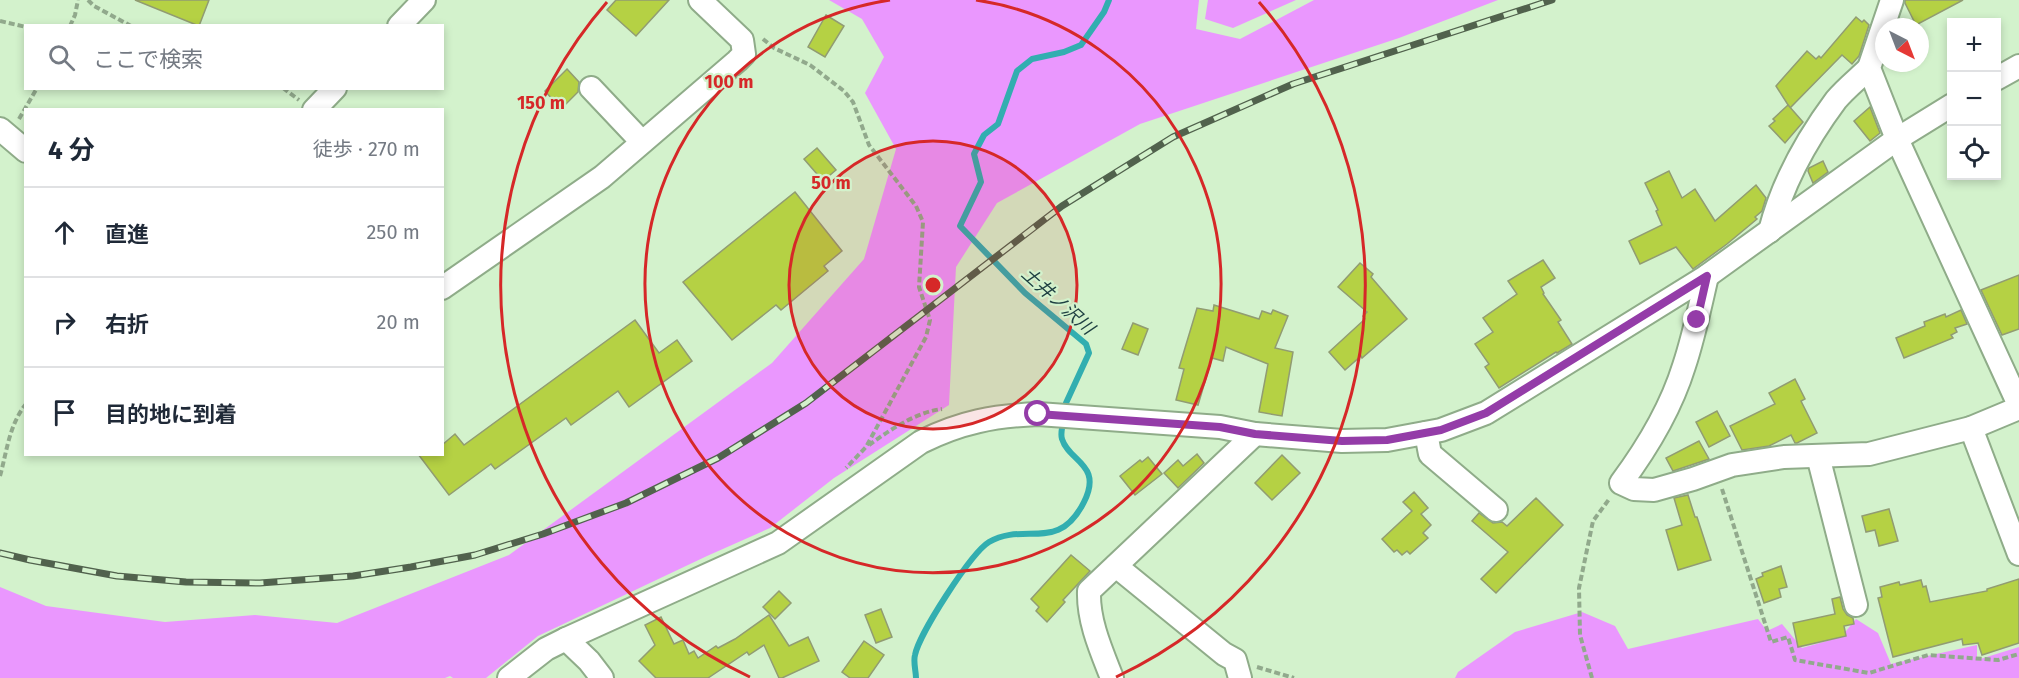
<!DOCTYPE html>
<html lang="ja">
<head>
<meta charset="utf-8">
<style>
	:root { --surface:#fff; --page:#f6f6f7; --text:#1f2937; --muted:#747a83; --line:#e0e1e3 }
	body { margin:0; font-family:"Fira Sans","Noto Sans JP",sans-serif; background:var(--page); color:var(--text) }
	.controls { position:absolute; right:18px; top:18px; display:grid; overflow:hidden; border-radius:0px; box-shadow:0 3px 9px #0003 }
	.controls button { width:54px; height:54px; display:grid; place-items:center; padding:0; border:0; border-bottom:2px solid var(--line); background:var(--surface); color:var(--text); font:30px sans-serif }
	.compass { position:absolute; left:1875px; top:18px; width:54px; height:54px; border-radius:50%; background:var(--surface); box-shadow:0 3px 9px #0003; rotate:138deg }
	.stop { position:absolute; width:18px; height:18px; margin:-14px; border:4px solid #943ca8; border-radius:50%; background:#fff }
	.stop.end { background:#943ca8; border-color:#fff; box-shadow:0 2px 6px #0008 }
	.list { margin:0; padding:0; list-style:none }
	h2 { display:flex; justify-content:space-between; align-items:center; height:78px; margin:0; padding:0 24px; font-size:26px }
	h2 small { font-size:20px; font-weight:400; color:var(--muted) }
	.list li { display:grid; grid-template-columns:39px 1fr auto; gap:18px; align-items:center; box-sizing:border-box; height:90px; padding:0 24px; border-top:2px solid var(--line) }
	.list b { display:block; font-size:22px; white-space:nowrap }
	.list em { font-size:20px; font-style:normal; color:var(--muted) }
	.icon { flex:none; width:33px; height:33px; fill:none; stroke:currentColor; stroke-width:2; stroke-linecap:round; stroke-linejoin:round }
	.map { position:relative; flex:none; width:2019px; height:678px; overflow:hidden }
	.search { position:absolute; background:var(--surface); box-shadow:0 3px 9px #0003; left:24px; top:24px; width:420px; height:66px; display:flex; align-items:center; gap:15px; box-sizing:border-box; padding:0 21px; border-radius:0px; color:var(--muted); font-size:22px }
	.panel { position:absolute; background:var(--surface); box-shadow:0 3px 9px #0003; left:24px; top:108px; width:420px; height:348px; border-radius:0px }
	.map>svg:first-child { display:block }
	.green { fill:#ea97fe }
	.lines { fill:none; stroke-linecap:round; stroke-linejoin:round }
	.stream { stroke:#32aeb0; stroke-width:6 }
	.building { fill:#b5d144; stroke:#919c72; stroke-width:1.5 }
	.minor-casing { stroke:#8fac89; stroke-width:26 }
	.path { stroke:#91a98c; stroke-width:4; stroke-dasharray:6 3; stroke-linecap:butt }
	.minor { stroke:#fff; stroke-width:22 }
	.rail-casing { stroke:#51624d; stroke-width:7 }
	.rail { stroke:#d3f2cc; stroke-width:4.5; stroke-dasharray:14; stroke-linecap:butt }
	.route { stroke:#943ca8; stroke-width:8 }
	.ring { fill:none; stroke:#d62828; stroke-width:3 }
	.labels { text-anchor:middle; stroke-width:4.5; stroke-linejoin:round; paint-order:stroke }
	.water-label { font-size:18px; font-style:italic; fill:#1f4042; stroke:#d3f2cc }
	.centre { fill:#d62828; stroke:#d3f2cc; stroke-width:3 }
	.ring-label { font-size:18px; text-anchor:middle; font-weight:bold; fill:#d62828; stroke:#d3f2cc; stroke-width:4.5; stroke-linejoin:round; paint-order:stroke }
</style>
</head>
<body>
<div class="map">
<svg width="2019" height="678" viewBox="0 0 2019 678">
	<rect width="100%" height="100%" fill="#d3f2cc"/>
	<g class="green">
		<polygon points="829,0 1199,0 1196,29 1240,39 1314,0 1498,0 1399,38 1140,124 997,203 956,267 949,405 834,478 770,528 707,556 538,636 486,678 453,678 450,676 445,678 0,678 0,587 46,606 165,622 255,615 337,623 509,555 772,363 864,259 896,149 865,93 884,57 862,19"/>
		<polygon points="1208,0 1296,0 1233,28 1205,19"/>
		<polygon points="1582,612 1615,626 1628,649 1758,619 1767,631 1782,624 1802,648 1841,637 1856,619 1878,633 1891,664 1977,645 1977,660 2019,647 2019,678 1455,678 1458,672 1515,632"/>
	</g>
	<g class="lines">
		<g class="stream">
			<polyline points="1065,410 1066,403 1089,353 1086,344 1025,293 960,226 981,182 974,154 984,135 998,124 1017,71 1032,59 1064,52 1081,45 1104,12 1109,0"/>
			<path d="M916 678C916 671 913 662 915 655 919 634 971 553 989 542 1025 521 1058 554 1084 502 1103 464 1069 462 1062 439 1060 433 1063 426 1063 421"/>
		</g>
	</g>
	<g class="building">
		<polygon points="135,0 209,0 199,26"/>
		<polygon points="616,0 669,0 636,36 607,10"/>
		<polygon points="1905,0 1963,0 1916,25 1905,3"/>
		<polygon points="826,15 844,26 825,57 808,47"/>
		<polygon points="1856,17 1862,22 1864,20 1869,25 1859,56 1852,64 1842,55 1790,108 1776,86 1807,51 1816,59 1819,56 1821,58"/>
		<polygon points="567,69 579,82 578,92 561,109 545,91"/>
		<polygon points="1788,105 1803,122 1785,143 1769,126 1775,121 1773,119"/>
		<polygon points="1870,107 1880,133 1870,141 1854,121"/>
		<polygon points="817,148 836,170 823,181 804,159"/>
		<polygon points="1823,161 1828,172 1813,183 1808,171 1809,168"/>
		<polygon points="1669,171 1682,198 1695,189 1715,221 1756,185 1766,198 1762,211 1755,217 1757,219 1727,244 1693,269 1676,247 1640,264 1629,241 1662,225 1656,211 1658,210 1645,183"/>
		<polygon points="795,192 842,251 824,266 828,271 781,310 776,305 732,340 683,282"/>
		<polygon points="1543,260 1555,278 1541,287 1544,293 1543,294 1561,320 1558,322 1572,344 1557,353 1556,352 1499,388 1485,367 1489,364 1475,344 1493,332 1483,318 1517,294 1508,281"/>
		<polygon points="1360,263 1373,274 1371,277 1407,319 1362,358 1361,356 1345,370 1329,352 1365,319 1363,316 1367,312 1338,287"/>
		<polygon points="2019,275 2019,329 2002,335 1981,290"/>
		<polygon points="1214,305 1259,319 1262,311 1271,314 1273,310 1288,316 1275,348 1293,352 1282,416 1259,412 1268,364 1226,347 1223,361 1212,358 1198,405 1176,400 1184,369 1179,368 1197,308 1213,311"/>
		<polygon points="1961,310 1967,324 1955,328 1957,332 1951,335 1953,338 1904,358 1896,338 1925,326 1924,322 1945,314 1946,317"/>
		<polygon points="635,320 659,353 677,340 692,361 629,407 618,391 571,425 566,418 495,469 491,464 449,495 418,454 442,454 442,445 455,434 464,445"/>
		<polygon points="1133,323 1148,329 1138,355 1122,349"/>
		<polygon points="1795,379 1805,399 1801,401 1817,433 1797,443 1795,443 1791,435 1769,446 1742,450 1730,426 1775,404 1769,393"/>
		<polygon points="1717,411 1730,436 1709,447 1696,422"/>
		<polygon points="1699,441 1709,459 1673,471 1666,458"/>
		<polygon points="1197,454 1204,463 1178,488 1164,473 1178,460 1183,466"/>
		<polygon points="1282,455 1300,473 1272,500 1255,483"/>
		<polygon points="1148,457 1162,474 1135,495 1120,476 1140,460 1142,462"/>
		<polygon points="1414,492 1428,508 1421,514 1431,525 1423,533 1428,538 1410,554 1407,551 1402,555 1397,550 1394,552 1382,539 1412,511 1403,502"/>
		<polygon points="1688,495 1695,517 1697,517 1711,560 1678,570 1666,530 1682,525 1674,498"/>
		<polygon points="1536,498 1563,525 1496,593 1481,579 1508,552 1472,521 1479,513 1493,523 1502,522 1507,526"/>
		<polygon points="1889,509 1898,541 1879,546 1875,530 1866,532 1862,516"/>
		<polygon points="1071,555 1090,571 1063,600 1065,602 1047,622 1036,611 1039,607 1031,599"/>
		<polygon points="1781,566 1787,587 1779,589 1781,597 1764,603 1756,579 1763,576 1762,573"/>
		<polygon points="2019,579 2019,643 1982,655 1978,643 1963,645 1962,639 1893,657 1878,598 1882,597 1880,587 1899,582 1900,585 1921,580 1923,587 1926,586 1930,602 1987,591 1987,589"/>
		<polygon points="779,591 791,603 775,619 763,607"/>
		<polygon points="1840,597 1843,609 1847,615 1853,618 1854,624 1844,626 1846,636 1798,647 1793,623 1835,614 1832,599"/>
		<polygon points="881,609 892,637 876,643 865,615"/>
		<polygon points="769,615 789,646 808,637 819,661 782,678 779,678 764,645 749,655 747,652 708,678 656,678 639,661 655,645 645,625 661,617 674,644 683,640 689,654 694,651 698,658 716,646 718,648 735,639"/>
		<polygon points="864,641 884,655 868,678 850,678 842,672"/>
	</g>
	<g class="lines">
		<g class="minor-casing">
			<g id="minor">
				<polyline points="1892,0 1869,68 1897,139 2019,405"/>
				<polyline points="399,26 424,0"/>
				<polyline points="1996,79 2019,66"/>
				<polyline points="591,88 642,142"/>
				<polyline points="314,110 335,88"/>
				<polyline points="0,129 26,151"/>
				<path d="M1770 231C1782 184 1807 139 1836 100 1846 88 1859 78 1869 68"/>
				<path d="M1707 276C1700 306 1694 336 1684 366 1671 408 1647 448 1621 483L1634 489 1654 490 1693 479 1732 465 1784 457 1869 454 1971 428 2019 408"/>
				<polyline points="442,288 602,177 737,61 744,54 742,40 700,0"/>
				<polyline points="1971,428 2019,554"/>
				<polyline points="1426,433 1430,454 1496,510"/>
				<polyline points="1818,456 1856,605"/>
				<polyline points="1116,566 1224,654 1235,660 1240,678"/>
				<polyline points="566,639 589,661 602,678"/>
				<path d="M509 678 546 649 566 639 778 543 921 442C961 422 994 416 1038 414L1220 427 1255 434 1342 441 1387 440 1441 430 1486 413 1707 276 1897 139 1952 105"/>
				<path d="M1112 678C1101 650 1088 621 1089 591L1255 434"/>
			</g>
		</g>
		<g class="path">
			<polyline points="88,0 94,6 131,26"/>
			<polyline points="0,21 26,27"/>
			<polyline points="70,26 75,15 78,0"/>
			<polyline points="763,39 774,48 810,65 844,91 853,102 869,145 916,206 923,222 919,287 930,320 926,337 866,447 846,468"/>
			<polyline points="283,88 299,100"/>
			<polyline points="19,119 37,88"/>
			<path d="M869 445C890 430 916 412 942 409"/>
			<path d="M0 476C7 451 9 425 26 404"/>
			<polyline points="1722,489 1771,642 1788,637 1795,660 1869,673 1928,655 1998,660 2019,654"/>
			<polyline points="1257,667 1294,678"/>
			<polyline points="1592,678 1580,635 1579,588 1593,521 1610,498"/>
		</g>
		<use href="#minor" class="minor"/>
		<g class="rail-casing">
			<polyline id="rail" points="0,553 30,560 117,576 186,582 260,583 353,576 411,567 475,555 543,534 626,503 718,458 806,403 1062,206 1173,137 1293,84 1552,0"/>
		</g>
		<use href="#rail" class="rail"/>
	</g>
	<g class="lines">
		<polyline class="route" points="1038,414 1220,427 1255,434 1342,441 1387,440 1441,430 1486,413 1707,276 1697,320"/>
	</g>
	<circle cx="933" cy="285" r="144" fill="#d62828" fill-opacity=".12"/>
	<g class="ring">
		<circle cx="933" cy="285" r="144"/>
		<path d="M976 0A288 288 0 1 1 890 0"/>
		<path d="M750 677A432 432 0 0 1 607 2M1259 2A432 432 0 0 1 1116 677"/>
	</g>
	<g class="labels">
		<g class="water-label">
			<text transform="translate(1058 301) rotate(42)" y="6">土井ノ沢川</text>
		</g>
	</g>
	<circle cx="933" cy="285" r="9" class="centre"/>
	<g class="ring-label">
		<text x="729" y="88">100 m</text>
		<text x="541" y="109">150 m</text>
		<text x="831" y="189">50 m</text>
	</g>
</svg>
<div class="controls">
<button>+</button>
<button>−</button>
<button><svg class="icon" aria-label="locate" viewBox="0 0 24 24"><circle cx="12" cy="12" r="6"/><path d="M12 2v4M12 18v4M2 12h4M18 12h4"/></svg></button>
</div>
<svg class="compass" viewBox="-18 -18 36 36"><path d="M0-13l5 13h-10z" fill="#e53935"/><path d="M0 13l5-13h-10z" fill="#747a83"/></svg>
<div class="stop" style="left:1038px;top:414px"></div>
<div class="stop end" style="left:1697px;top:320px"></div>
<div class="search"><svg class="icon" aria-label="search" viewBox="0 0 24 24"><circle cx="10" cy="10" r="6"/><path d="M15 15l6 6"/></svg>ここで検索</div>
<section class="panel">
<h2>4 分<small>徒歩 · 270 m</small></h2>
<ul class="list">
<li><svg class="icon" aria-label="ahead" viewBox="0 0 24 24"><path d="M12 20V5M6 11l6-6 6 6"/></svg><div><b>直進</b></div><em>250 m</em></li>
<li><svg class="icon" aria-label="right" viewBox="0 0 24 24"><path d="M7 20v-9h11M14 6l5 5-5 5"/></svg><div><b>右折</b></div><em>20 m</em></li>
<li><svg class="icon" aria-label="arrive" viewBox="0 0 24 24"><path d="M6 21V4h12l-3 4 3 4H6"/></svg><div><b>目的地に到着</b></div></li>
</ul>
</section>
</div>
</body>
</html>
